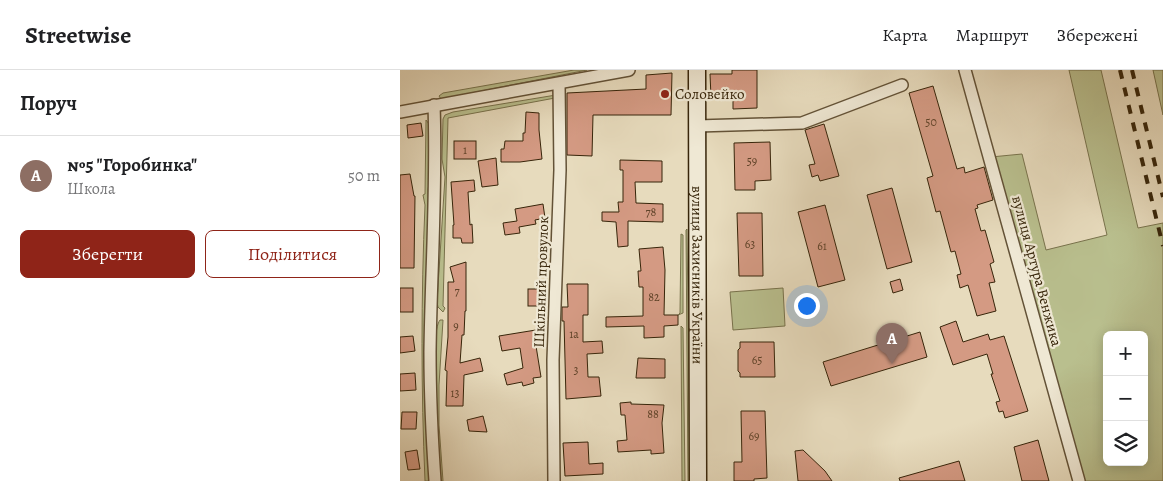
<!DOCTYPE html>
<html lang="uk">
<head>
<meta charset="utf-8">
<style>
	:root { --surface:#fff; --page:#f6f6f6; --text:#202124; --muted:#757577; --line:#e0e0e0; --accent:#8f2418 }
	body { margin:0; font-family:Alegreya,serif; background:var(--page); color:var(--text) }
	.controls { position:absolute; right:15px; bottom:15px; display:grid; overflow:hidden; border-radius:8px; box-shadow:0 2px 12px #0003 }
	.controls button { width:45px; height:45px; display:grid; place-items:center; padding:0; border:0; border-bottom:1px solid var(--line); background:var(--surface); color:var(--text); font:25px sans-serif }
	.you { position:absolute; left:406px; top:235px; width:18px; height:18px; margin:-12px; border:4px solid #fff; border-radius:50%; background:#1a73e8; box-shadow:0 0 0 8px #1a73e833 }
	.badge { display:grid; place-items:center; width:32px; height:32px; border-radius:50%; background:var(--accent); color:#fff; font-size:16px; font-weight:700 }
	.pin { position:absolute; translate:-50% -41px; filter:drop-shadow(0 1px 2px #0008) }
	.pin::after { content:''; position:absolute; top:26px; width:18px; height:15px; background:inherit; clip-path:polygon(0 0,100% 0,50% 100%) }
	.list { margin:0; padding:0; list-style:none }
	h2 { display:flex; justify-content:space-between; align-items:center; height:65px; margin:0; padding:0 20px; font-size:21px }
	h2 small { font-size:16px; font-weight:400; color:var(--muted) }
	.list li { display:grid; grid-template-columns:32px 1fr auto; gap:15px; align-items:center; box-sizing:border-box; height:80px; padding:0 20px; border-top:1px solid var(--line) }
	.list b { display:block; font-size:19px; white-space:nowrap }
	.list p { margin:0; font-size:16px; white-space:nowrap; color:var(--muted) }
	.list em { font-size:16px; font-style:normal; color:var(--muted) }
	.actions { display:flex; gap:10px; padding:15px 20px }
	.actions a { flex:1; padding:11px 0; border:1px solid var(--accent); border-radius:8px; text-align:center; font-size:18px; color:var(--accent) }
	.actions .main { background:var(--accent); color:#fff }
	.icon { flex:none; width:28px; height:28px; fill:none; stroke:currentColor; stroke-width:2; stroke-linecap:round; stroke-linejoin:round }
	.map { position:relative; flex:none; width:763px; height:411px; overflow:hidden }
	header { display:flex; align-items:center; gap:30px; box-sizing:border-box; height:70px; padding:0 25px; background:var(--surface); border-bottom:1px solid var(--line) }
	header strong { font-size:24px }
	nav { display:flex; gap:28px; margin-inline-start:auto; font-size:18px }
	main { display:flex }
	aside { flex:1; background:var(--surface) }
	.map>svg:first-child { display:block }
	.green { fill:#b9bf8e; stroke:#78724c; fill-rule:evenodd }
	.building { fill:#d49a83; stroke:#37250a }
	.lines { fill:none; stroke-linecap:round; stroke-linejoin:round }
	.street-casing { stroke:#635237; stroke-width:14 }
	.secondary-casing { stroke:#37250a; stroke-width:19 }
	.street { stroke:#efe8d4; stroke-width:11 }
	.secondary { stroke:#efe8d4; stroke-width:16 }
	.rail { stroke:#37250a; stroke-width:4; stroke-dasharray:9 9; stroke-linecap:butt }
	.poi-dot { fill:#8f2418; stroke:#efe8d4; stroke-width:2 }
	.labels { text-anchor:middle; stroke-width:4.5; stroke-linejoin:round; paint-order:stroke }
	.number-label { font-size:12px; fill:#5e4228 }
	.poi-label { font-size:15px; fill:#37250a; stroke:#efe8d4; text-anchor:start }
	.street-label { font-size:15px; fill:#37250a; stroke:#efe8d4 }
</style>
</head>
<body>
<header>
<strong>Streetwise</strong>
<nav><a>Карта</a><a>Маршрут</a><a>Збережені</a></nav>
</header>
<main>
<aside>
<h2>Поруч<small></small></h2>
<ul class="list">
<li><span class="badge" style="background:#8d6e63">A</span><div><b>№5 &quot;Горобинка&quot;</b><p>Школа</p></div><em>50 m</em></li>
</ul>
<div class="actions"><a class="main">Зберегти</a><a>Поділитися</a></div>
</aside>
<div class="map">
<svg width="763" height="411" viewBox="0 0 763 411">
	<rect width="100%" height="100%" fill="#e7dbbd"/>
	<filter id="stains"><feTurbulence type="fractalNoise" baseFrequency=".004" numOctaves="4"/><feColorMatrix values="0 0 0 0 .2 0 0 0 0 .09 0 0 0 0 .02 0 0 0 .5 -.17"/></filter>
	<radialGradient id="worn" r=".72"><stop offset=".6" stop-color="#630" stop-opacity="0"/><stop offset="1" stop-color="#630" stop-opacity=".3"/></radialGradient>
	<g class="green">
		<polygon points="174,0 187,0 41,29 39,26 43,23"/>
		<path d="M669 0H701L738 158 763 153V411H679L591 87 622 84 646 180 707 165ZM707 265H744V392H707Z"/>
		<polygon points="753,0 763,0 763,45"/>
		<polygon points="156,25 155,129 155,28 48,48 43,236 45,238 43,242 38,237 37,232 45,107 42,89 43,49 45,45 53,42"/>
		<path d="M26 50 29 54 32 92 28 120 30 411H25C21 320 21 227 25 135L23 125 25 124Z"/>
		<polygon points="287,159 290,411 288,411 286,160"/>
		<polygon points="281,164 283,165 283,243 278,245 280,243"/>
		<polygon points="383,218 385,256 333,260 330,222"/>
		<path d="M40 250H43L39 315V355L43 411H40C39 385 28 265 40 250Z"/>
		<polygon points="281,256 283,258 285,411 282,411"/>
	</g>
	<g class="building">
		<polygon points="332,0 357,0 357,38 333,39 333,27 311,27 310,4 332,4"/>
		<polygon points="272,3 271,45 193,45 192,86 167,85 167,23 246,19 246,5"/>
		<polygon points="533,16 557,99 564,97 565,103 584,97 593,130 577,135 578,138 575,139 581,161 585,160 594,192 590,194 595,212 589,213 596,241 577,246 568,215 560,218 557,205 561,204 555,181 551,182 540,141 536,142 527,108 533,106 509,23"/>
		<polygon points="126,42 139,43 139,60 142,89 120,92 101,92 101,79 104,79 105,71 123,71 123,63 125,63"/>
		<polygon points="21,53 23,66 8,68 7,55"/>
		<polygon points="424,54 439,106 420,111 418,105 412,107 409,95 415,94 405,60"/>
		<rect x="54" y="71" width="22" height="18"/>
		<polygon points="370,72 371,110 355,111 355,120 335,120 334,73"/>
		<polygon points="96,88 98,115 82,117 78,91"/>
		<polygon points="220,90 262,91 262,112 235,112 236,133 263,134 263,152 228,151 228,176 218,177 216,152 202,151 202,142 219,142 218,132 223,132 223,100 220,100"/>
		<polygon points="10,104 14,126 15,126 14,198 0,198 0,105"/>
		<polygon points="74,110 75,121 68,122 70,155 72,154 73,173 62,173 61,168 53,168 53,155 54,155 51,112"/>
		<polygon points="492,118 512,192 487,199 467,125"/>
		<polygon points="143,134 145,148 135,150 136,154 119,157 120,163 105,165 103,153 117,151 115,139"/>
		<polygon points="425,135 445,210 418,217 398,142"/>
		<polygon points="337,143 362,143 363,206 339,206"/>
		<polygon points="263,177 265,200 264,245 278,245 278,255 264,256 264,267 244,268 244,256 206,257 206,247 243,246 243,217 239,217 238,201 241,201 239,179"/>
		<polygon points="66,192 66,241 65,241 64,265 62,265 60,293 80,288 83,301 64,305 63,336 46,336 47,301 45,300 48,267 48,212 54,212 50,197"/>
		<polygon points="500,209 503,220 493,223 490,212"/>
		<polygon points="167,214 188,214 188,245 183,245 183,272 202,271 203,283 187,284 188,307 199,307 201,326 166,329 164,251 162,251 162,237 168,237"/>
		<rect x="0" y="218" width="13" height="24"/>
		<rect x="128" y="219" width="17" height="17"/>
		<polygon points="556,251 563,272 588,264 590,270 604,266 628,341 605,348 603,341 599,342 596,332 600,331 591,304 593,304 587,284 553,295 540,257"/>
		<polygon points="142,259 144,275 136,276 141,307 133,308 134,313 123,316 122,312 107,315 104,304 123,298 120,278 102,281 99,266"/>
		<polygon points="520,262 527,287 431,316 423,292"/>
		<polygon points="13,266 15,281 0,283 0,267"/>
		<polygon points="340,272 374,272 375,307 340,307 340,303 338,301 338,280 340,278"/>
		<polygon points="238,288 265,289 265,308 236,308"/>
		<polygon points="15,303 16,320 0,321 0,304"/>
		<polygon points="231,332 231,334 264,335 262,353 264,383 251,384 251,380 218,382 217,371 227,370 225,345 221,345 220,333"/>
		<polygon points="341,341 365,341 367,408 354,409 354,411 334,411 334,392 342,392"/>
		<polygon points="2,342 17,342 16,359 1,359"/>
		<polygon points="83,346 87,362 69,361 67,350"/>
		<polygon points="638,370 649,411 622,411 614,377"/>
		<polygon points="188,372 189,394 203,393 203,404 165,406 163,373"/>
		<polygon points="17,380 20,399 8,400 5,382"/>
		<polygon points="403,380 425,401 432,411 398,411 395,381"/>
		<polygon points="559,391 565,411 500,411 499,408"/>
	</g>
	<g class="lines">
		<g class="street-casing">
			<g id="street">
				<polyline points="565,0 679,411"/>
				<path d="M34 35C37 118 31 200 30 282 30 325 32 368 35 411"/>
				<polyline points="0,42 229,0"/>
				<polyline points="297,56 402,53 502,15"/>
				<polyline points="154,411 153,290 160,100 159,14"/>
			</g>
		</g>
		<g class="secondary-casing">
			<g id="secondary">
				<path id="s1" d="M297 0 298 411"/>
			</g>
		</g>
		<use href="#street" class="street"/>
		<use href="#secondary" class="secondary"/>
		<g class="rail">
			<polyline points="720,0 763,176"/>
			<polyline points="732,0 763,127"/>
		</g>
	</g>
	<circle class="poi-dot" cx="265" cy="24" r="5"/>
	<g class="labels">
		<g class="number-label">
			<text x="531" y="56">50</text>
			<text x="65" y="84">1</text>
			<text x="352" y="95">59</text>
			<text x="251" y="146">78</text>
			<text x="350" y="178">63</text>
			<text x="422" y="180">61</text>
			<text x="57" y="225">7</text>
			<text x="254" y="231">82</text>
			<text x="56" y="260">9</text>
			<text x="174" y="268">1а</text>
			<text x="357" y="294">65</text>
			<text x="176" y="304">3</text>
			<text x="55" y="327">13</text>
			<text x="253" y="348">88</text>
			<text x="354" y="370">69</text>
		</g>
		<g class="poi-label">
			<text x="275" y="29">Соловейко</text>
		</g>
		<g class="street-label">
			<text transform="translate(637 201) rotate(75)" y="5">вулиця Артура Венжика</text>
			<text dy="5" stroke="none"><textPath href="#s1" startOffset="205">вулиця Захисників України</textPath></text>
			<text transform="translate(141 212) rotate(-88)" y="5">Шкільний провулок</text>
		</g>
	</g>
	<rect width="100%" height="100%" filter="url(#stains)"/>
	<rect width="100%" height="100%" fill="url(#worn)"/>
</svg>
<div class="controls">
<button>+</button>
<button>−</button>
<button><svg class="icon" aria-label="layers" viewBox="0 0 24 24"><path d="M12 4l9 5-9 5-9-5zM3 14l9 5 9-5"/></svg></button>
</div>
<div class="you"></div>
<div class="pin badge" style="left:492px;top:294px;background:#8d6e63">A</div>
</div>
</main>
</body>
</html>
